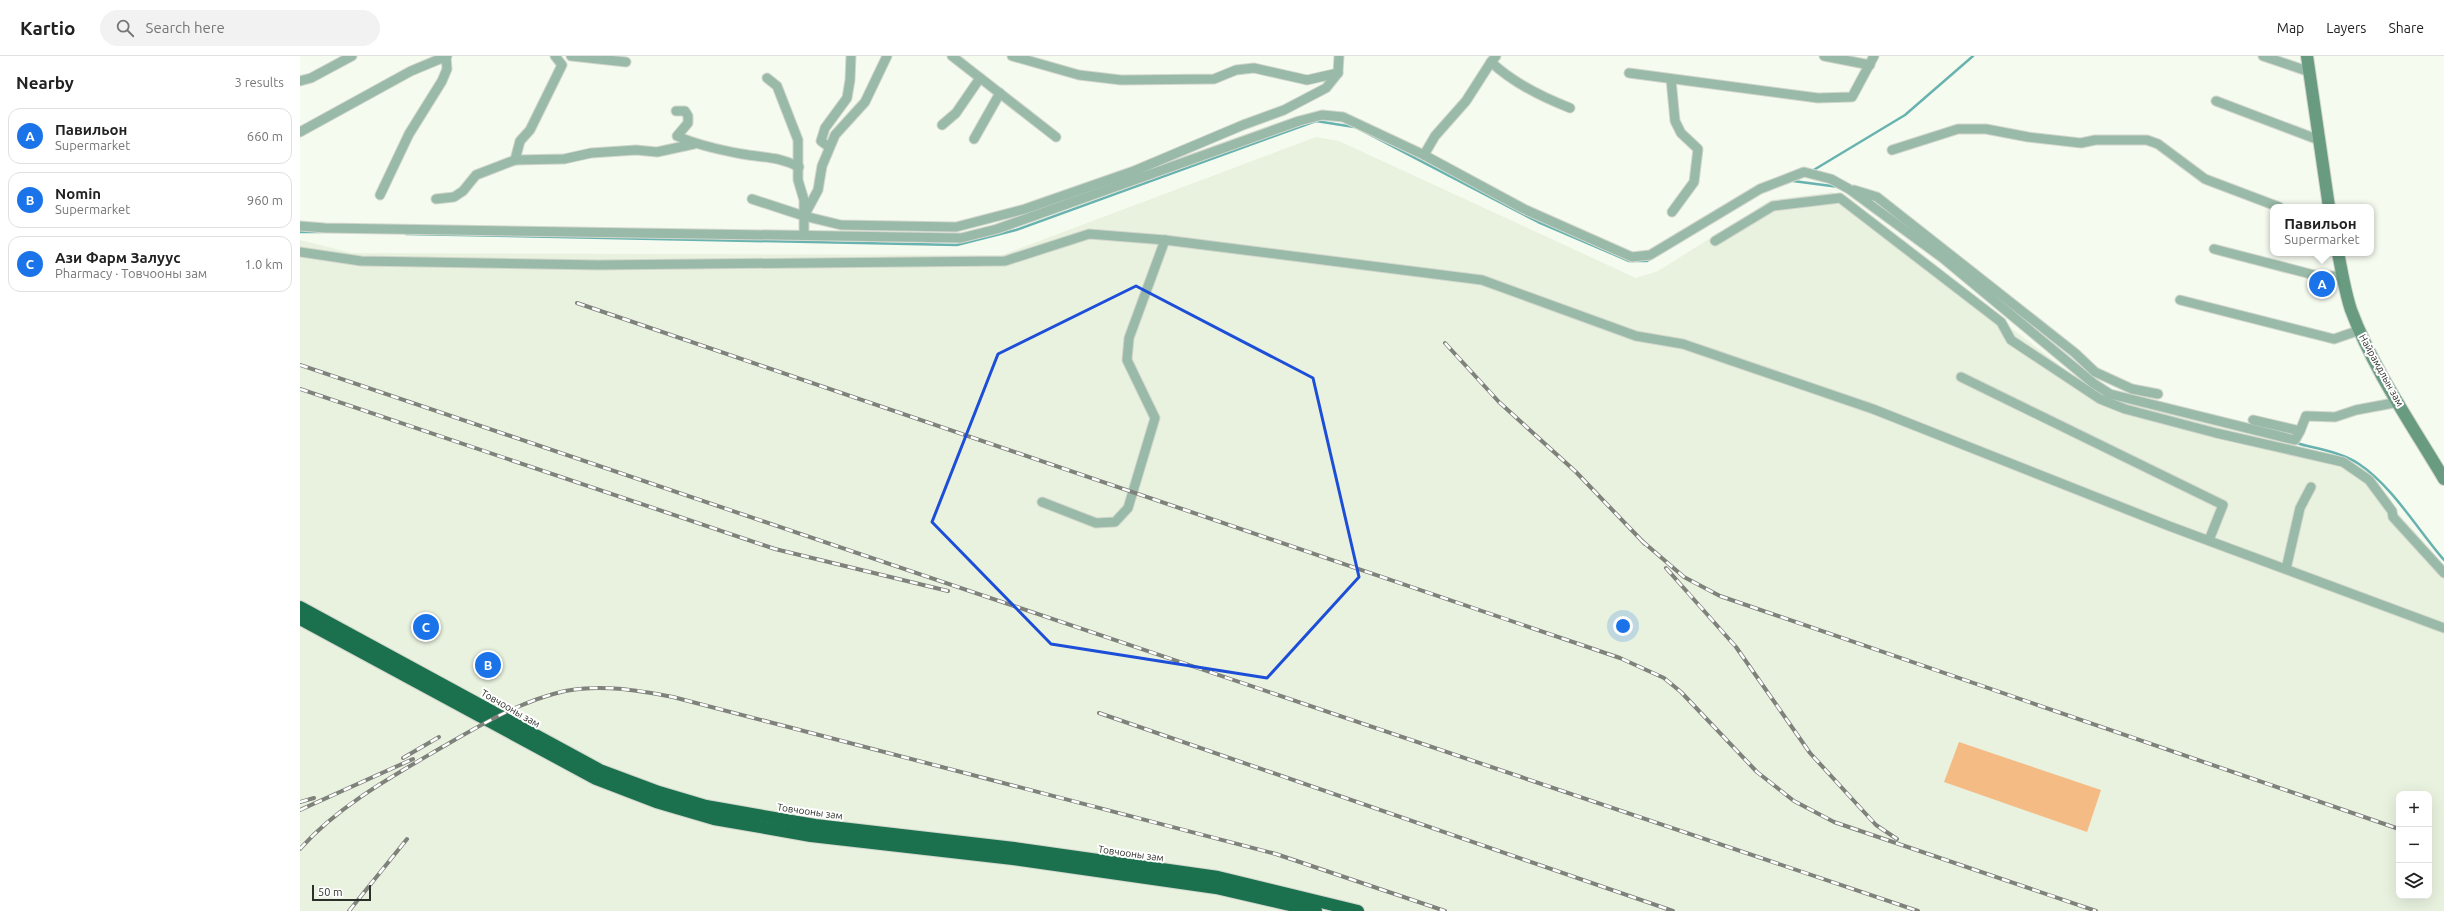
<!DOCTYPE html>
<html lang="en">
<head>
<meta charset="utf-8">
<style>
	:root { --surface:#fff; --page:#f2f2f2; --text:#222; --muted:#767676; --line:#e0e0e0; --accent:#1a73e8 }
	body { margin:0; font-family:Ubuntu,sans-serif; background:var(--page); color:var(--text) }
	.controls { position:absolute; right:12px; bottom:12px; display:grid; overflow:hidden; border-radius:8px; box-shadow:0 4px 16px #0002 }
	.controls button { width:36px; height:36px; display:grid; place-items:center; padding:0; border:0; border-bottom:1px solid var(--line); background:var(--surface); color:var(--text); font:20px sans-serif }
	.scale { position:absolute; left:12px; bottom:10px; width:59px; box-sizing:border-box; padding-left:4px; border:2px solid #2c2f2a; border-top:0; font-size:11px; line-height:14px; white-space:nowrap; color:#2c2f2a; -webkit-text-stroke:3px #fff; paint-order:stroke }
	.you { position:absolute; left:1323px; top:570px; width:14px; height:14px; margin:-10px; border:3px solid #fff; border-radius:50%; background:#1a73e8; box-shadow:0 0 0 6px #1a73e833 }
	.badge { display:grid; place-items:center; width:26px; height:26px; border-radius:50%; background:var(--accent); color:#fff; font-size:13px; font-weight:700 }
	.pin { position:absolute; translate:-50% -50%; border:2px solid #fff; box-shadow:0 1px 4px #0006 }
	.popup { position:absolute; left:1970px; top:148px; width:104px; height:52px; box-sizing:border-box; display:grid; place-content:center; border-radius:8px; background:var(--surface); filter:drop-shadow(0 1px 3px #0005); font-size:13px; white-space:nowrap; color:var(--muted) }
	.popup b { font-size:15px; color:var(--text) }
	.popup::after { content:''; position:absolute; left:50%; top:100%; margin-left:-8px; border:8px solid transparent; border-top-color:var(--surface) }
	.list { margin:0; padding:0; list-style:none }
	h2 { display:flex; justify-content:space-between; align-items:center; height:52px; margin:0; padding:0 16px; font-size:17px }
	h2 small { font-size:13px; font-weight:400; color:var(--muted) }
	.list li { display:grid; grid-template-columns:26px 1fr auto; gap:12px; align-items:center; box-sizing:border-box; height:56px; margin:0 8px 8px; padding:0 8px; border:1px solid var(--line); border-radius:12px }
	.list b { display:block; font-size:15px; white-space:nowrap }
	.list p { margin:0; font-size:13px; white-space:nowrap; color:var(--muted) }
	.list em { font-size:13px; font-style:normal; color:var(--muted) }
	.icon { flex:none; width:22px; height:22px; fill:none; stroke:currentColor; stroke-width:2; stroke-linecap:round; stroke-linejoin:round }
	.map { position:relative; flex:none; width:2144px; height:855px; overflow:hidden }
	header { display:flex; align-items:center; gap:24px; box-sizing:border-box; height:56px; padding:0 20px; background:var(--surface); border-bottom:1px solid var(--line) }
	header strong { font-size:19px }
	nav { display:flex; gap:22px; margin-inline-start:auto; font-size:14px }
	.search { width:280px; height:36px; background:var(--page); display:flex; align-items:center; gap:10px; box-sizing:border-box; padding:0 14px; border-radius:22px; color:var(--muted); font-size:15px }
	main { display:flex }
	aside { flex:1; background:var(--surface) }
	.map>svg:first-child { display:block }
	.built { fill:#e9f2df; fill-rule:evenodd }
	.green { fill:#f5bb85 }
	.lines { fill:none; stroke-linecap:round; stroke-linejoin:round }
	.stream { stroke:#68b3af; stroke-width:2.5 }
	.street-casing { stroke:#d2d6cc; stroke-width:11 }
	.secondary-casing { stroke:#d2d6cc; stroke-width:14 }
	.highway-casing { stroke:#d2d6cc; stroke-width:14 }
	.street { stroke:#99baa8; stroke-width:9 }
	.secondary { stroke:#699b81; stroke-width:12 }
	.highway { stroke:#1b714e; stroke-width:12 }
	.rail-casing { stroke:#7e827b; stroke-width:4 }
	.rail { stroke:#fff; stroke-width:2.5; stroke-dasharray:8; stroke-linecap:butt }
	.marked { fill:none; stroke:#1d4ed8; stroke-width:3; stroke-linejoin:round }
	.labels { text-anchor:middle; stroke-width:4; stroke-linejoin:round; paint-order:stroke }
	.street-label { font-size:10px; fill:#2c2f2a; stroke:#fff }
</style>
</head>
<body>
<header>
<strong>Kartio</strong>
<div class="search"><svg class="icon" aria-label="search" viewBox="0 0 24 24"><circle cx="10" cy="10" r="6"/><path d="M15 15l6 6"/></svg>Search here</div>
<nav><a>Map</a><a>Layers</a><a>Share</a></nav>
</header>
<main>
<aside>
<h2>Nearby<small>3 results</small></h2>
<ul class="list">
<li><span class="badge">A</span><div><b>Павильон</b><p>Supermarket</p></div><em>660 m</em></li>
<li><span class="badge">B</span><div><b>Nomin</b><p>Supermarket</p></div><em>960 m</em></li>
<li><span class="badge">C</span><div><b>Ази Фарм Залуус</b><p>Pharmacy · Товчооны зам</p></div><em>1.0 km</em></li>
</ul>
</aside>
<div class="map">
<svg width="2144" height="855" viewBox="0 0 2144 855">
	<rect width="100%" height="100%" fill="#f6fbf0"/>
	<path class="built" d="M1016 81 1039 85 1336 222 1358 215 1471 144 1533 136 1800 340 2041 402 2058 412 2144 509V855H0V184L52 197 702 199ZM2099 738H2129V840H2099Z"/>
	<polygon class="green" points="1659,686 1801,734 1787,776 1644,726"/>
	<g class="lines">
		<g class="stream">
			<polyline points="1059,73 1238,166 1329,205 1347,205 1350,203"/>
			<polyline points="1512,115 1605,59 1673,0"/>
			<polyline points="1493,125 1539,131"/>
			<polyline points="0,176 21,176"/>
			<polyline points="106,178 657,189 716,174 1016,65 1054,71"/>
			<path d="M1996 387C2017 393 2041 396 2059 408 2092 430 2118 474 2144 504"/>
		</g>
		<g class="street-casing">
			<g id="street">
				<polyline points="271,0 326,6"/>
				<polyline points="652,0 756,81"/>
				<polyline points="712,0 779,19 821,24 914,23 936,14 954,12 1007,24 1038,17 1039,0"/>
				<path d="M1196 0 1191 6C1213 27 1242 41 1270 52"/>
				<polyline points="1524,0 1570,9"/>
				<polyline points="1963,0 2010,16"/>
				<polyline points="1329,17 1518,42 1552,41 1574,0"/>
				<polyline points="467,22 477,30 498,84 498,124 504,144 504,160"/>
				<polyline points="1371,23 1375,65 1381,77 1398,93 1394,126 1372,156"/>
				<polyline points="0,25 11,22 52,0"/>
				<polyline points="1916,45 2019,84"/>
				<path d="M376 55H385L388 60V67L377 80C397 89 420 94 442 98 464 102 478 100 499 111"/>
				<polyline points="642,69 656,57 680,22"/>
				<polyline points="0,76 111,15 147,0"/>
				<polyline points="674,83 700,37"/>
				<polyline points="529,91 521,85 525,72 547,42 550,24 551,0"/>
				<polyline points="1592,94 1658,73 1686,73 1728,81 1781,87 1795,84 1847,84 1858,88 1905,123 1979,151"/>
				<polyline points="1124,99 1135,80 1166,45 1191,6"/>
				<polyline points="215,104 264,103 291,97 336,94 357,96 394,88"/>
				<polyline points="1554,134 1577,141 1775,297 1795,316 1832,333 1858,338"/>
				<polyline points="80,139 109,78 142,25 147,13 146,1"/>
				<polyline points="136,143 154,141 163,135 176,119 215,104 220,85 230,74 262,9 255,0"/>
				<polyline points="452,143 504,160 504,179"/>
				<polyline points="504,160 541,169 656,171 725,153 834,115 943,69 984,54 1026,32 1038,17"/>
				<polyline points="504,160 518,134 522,110 535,79 565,46 587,0"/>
				<polyline points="0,170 25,172 661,182 697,173 999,65 1022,59 1043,61 1124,99 1224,153 1332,201 1350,199 1460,133 1504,116 1531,123 1549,133 1644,203 1793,327 1810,338 1995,384 2000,375"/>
				<polyline points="1415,185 1473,150 1540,142 1701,266 1711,284 1800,343 1825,353 1916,377 2043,406 2069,424 2092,455 2093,461 2144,517"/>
				<polyline points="1914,193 2018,220 2043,220"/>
				<polyline points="0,196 61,205 299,209 705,205 789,178 865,184 1182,224 1336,280 1383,288 1573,353 1869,470 2144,572"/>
				<polyline points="1880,244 2034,283 2060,274"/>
				<polyline points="1661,321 1923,449 1909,484"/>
				<polyline points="1953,364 2000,375 2006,360 2035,361 2056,354 2099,346"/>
				<polyline points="742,446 796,467 815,466 828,452 855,362 827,304 829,282 865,184"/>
				<polyline points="1986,513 2000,452 2011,431"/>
			</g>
		</g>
		<g class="secondary-casing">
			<g id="secondary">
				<polyline points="2007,0 2029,151"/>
				<path d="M2038 197C2042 216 2045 236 2051 254 2073 313 2112 369 2144 423"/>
			</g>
		</g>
		<g class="highway-casing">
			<g id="highway">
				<polyline points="0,551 300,714 359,736 406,750 515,769 714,792 918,821 1058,855"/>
				<polyline points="0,563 296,723 356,746 414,763 511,780 713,803 916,832 1016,855"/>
			</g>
		</g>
		<use href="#street" class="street"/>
		<use href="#secondary" class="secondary"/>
		<use href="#highway" class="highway"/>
		<g class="rail-casing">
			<g id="rail">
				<polyline points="277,247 1320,602 1364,622 1381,636 1457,716 1494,745 1534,766 1796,855"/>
				<polyline points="1145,287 1199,346 1276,416 1345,488"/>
				<polyline points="0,309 1618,855"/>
				<polyline points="0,333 475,493 648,535"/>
				<polyline points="1342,485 1384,521 1420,540 2099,773"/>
				<polyline points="1366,512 1436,591 1510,697 1576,769 1597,783"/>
				<polyline points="799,657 1373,855"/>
				<polyline points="103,702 139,681"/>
				<polyline points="0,746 14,742"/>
				<polyline points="0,754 113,703"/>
				<path d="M0 793C37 751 91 721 139 693 179 670 220 645 265 635 301 628 337 634 373 641L976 798 1145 855"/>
				<polyline points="49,855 107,783"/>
			</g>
		</g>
		<use href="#rail" class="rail"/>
	</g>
	<path class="marked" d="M836 230 1013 322 1059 521 967 622 751 588 632 466 698 298Z"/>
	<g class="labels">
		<g class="street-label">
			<text transform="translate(2082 314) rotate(61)" y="4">Найрамдлын зам</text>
			<text transform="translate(211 652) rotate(30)" y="4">Товчооны зам</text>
			<text transform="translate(510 755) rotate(8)" y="4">Товчооны зам</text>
			<text transform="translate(831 797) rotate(8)" y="4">Товчооны зам</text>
		</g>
	</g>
</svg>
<div class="controls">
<button>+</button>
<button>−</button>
<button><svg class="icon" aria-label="layers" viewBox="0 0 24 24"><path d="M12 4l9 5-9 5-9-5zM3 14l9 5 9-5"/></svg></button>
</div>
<div class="scale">50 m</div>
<div class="you"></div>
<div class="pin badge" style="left:2022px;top:228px">A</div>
<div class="popup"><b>Павильон</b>Supermarket</div>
<div class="pin badge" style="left:188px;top:609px">B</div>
<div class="pin badge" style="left:126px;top:571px">C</div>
</div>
</main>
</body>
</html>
